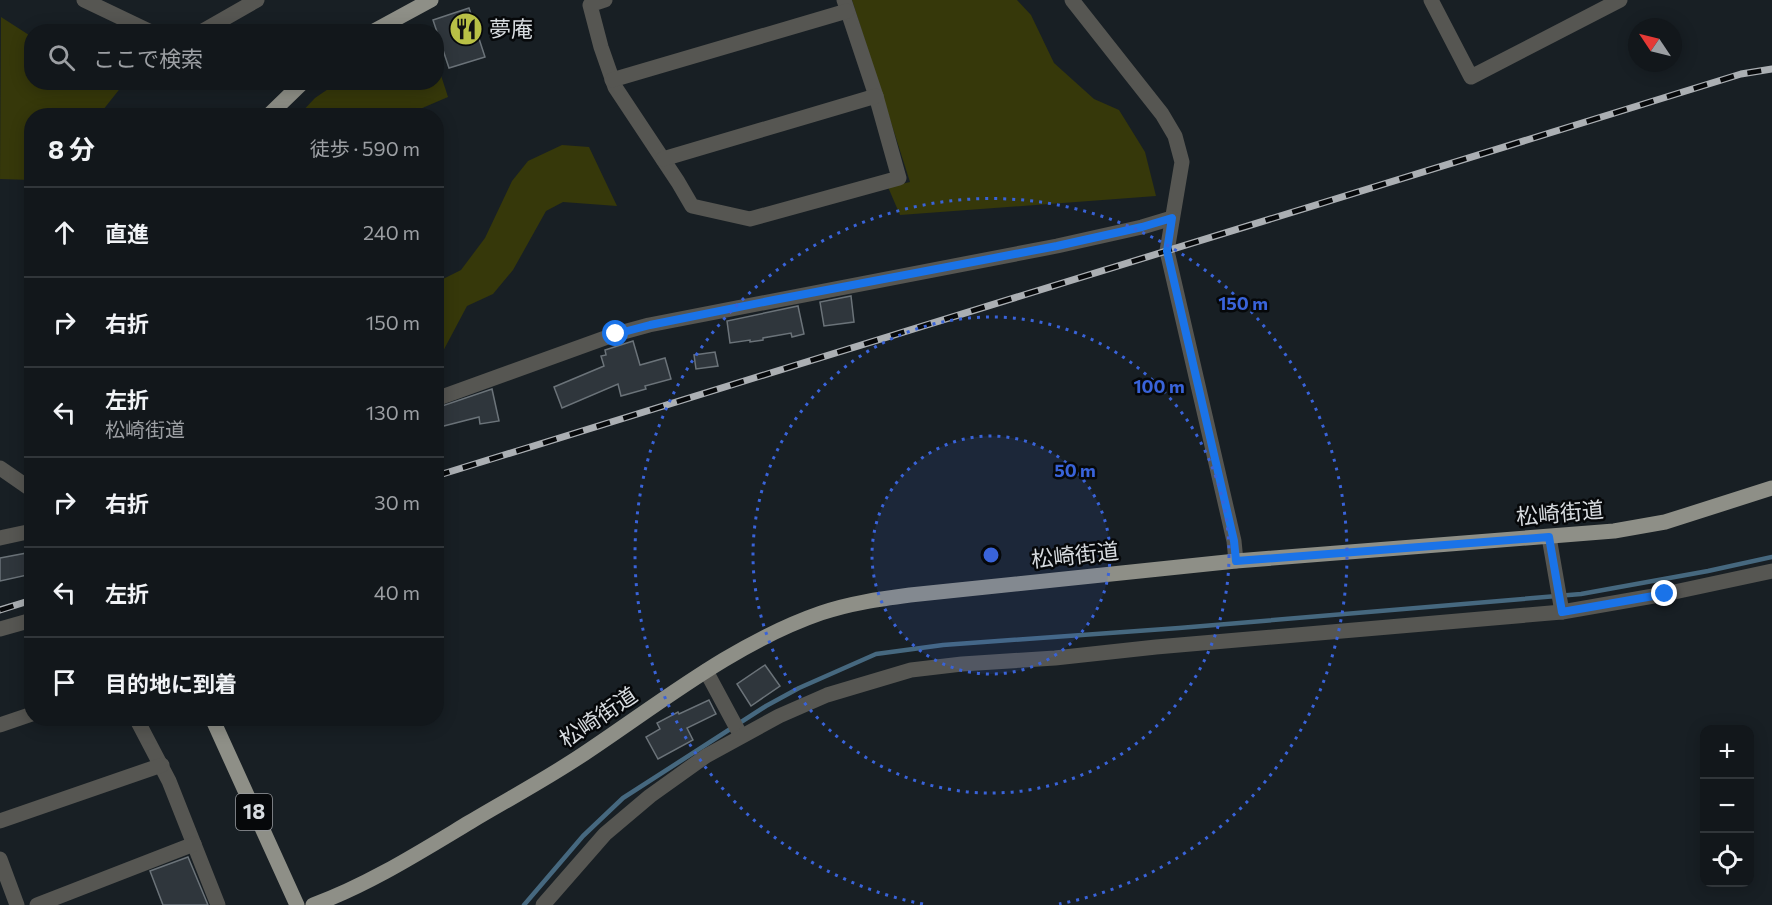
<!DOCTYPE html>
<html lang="ja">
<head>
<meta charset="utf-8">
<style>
	:root { --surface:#12171b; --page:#1f2428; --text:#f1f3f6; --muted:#9c9fa3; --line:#31363a }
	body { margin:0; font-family:Commissioner,"Noto Sans JP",sans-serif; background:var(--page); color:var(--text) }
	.controls { position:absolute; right:18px; bottom:18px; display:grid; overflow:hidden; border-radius:12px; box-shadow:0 3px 15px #0003 }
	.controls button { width:54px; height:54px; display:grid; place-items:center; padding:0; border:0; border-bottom:2px solid var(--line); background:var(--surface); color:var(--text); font:30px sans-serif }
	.compass { position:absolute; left:1628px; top:18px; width:54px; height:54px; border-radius:50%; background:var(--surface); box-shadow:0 3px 15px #0003; rotate:305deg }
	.stop { position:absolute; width:18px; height:18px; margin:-14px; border:4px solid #1a73e8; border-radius:50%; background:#fff }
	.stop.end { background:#1a73e8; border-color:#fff; box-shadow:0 2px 6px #0008 }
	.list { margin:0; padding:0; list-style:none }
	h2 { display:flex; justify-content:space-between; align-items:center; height:78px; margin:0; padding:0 24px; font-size:26px }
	h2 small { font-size:20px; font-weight:400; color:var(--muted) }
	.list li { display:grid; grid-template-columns:39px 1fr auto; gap:18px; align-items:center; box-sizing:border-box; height:90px; padding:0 24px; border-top:2px solid var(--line) }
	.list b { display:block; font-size:22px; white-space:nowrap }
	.list p { margin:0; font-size:20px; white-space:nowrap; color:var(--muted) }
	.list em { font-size:20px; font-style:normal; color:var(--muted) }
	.icon { flex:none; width:33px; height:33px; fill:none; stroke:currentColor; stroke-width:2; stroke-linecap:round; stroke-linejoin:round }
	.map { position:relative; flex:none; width:1772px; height:905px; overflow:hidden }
	.search { position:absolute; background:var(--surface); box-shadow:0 3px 15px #0003; left:24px; top:24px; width:420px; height:66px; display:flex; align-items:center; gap:15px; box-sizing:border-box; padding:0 21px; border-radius:24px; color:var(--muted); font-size:22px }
	.panel { position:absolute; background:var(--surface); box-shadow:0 3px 15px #0003; left:24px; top:108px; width:420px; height:618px; border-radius:24px }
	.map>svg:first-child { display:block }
	.green { fill:#36380a }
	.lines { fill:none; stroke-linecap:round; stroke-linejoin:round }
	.stream { stroke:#46687f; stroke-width:4.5 }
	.building { fill:#2f363c; stroke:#6b7379; stroke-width:1.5 }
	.minor { stroke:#565652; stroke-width:15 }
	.major { stroke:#8e8f87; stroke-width:15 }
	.rail-casing { stroke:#abafb3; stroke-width:7 }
	.rail { stroke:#06080a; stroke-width:4.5; stroke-dasharray:14; stroke-linecap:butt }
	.route { stroke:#1a73e8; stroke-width:8 }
	.ring { fill:none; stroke:#3963d9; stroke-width:3; stroke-dasharray:3 6 }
	.labels { text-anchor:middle; stroke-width:5; stroke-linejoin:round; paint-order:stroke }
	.shield { fill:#06080a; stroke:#999ca0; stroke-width:1.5 }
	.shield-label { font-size:21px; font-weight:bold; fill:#d8dce0 }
	.poi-label { font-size:22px; fill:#d8dce0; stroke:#06080a; text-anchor:start }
	.street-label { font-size:22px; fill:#d8dce0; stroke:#06080a }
	.centre { fill:#3963d9; stroke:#06080a; stroke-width:3 }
	.ring-label { font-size:18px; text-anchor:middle; font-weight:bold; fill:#3963d9; stroke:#06080a; stroke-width:5; stroke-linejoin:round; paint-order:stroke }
</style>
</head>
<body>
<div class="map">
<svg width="1772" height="905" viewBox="0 0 1772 905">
	<rect width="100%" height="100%" fill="#181f24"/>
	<g class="green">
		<polygon points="852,0 1017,0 1031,15 1054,63 1094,99 1119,110 1145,152 1156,196 900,215 888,187 910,182"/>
		<polygon points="1,17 29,35 32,40 32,82 108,82 122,86 99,115 32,116 31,180 0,179"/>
		<polygon points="437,63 448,97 406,115 299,115 315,98 337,83 436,82"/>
		<polygon points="562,145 589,147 617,206 563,202 546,211 513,270 493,294 467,306 441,355 437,358 437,282 461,270 485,238 512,181 528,161"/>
	</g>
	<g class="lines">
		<polyline class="stream" points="524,905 583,836 623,798 766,706 799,688 876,654 943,645 1179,628 1581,594 1708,571 1772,557"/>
	</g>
	<g class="building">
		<polygon points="469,8 485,57 449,68 433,20"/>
		<polygon points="851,296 854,322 824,326 820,302"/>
		<polygon points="798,306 804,334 792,337 791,333 763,338 763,340 750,342 750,340 730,343 727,321"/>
		<polygon points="633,341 640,365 665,358 671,379 645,386 646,389 621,396 618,384 562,408 554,387 604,366 601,356 606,355 605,350"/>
		<polygon points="715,352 718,366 696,369 694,355"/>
		<polygon points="492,389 499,421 480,424 479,417 436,428 436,408"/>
		<polygon points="32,552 32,574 0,581 0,558"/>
		<polygon points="765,665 780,686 751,706 737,684"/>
		<polygon points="709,700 716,714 687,728 693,740 658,759 646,737 660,729 657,723 678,712 679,714"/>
		<polygon points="188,857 208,905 163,905 150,871"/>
	</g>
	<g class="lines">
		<g class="minor">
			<polyline points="84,0 151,32"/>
			<polyline points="605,0 590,5 601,47 615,87 678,182 692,206 750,219 899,178 876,96 844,0"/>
			<polyline points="1072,0 1162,114 1175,136 1182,162 1167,251 1234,541 1236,561"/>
			<polyline points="1431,0 1471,77 1620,0"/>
			<polyline points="201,32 257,0"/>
			<polyline points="612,80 847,11"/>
			<polyline points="663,159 876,96"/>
			<polyline points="436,399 616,334 649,325 1057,246 1142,227 1172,218"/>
			<polyline points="0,468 32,490"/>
			<polyline points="1549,537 1562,612"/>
			<polyline points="0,538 32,531"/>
			<polyline points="0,629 32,620"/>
			<polyline points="706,671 741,736"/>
			<polyline points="136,718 169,781 218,905"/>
			<polyline points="0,725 32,714"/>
			<polyline points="0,821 162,765"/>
			<polyline points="0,859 17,905"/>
			<polyline points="37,905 194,844"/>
			<polyline points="543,905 605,834 650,796 706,756 779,716 827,695 911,670 962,664 1055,658 1156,647 1562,612 1665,594 1772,571"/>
		</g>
		<g class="major">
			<polyline points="372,32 431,0"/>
			<polyline points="268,116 303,82"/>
			<polyline points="212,718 297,905"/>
			<path d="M313 905C368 885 420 852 470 822 510 798 552 776 591 749 664 700 737 642 821 613 850 603 880 599 910 595L1236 561 1614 531 1665 522 1772 488"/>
		</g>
		<g class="rail-casing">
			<g id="rail">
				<polyline points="436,476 1741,74 1772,69"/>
				<polyline points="0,610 32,600"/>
			</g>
		</g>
		<use href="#rail" class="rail"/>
	</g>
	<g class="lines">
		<polyline class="route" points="616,334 650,325 774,300 1057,246 1142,227 1172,218 1167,251 1234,541 1236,561 1549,537 1562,612 1665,594"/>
	</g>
	<circle cx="991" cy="555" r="119" fill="#3963d9" fill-opacity=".12"/>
	<g class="ring">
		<circle cx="991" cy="555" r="119"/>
		<circle cx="991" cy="555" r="238"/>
		<path d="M923 904A356 356 0 1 1 1059 904"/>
	</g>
	<defs>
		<g id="restaurant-disc" transform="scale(1.725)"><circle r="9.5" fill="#b9c046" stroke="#06080a"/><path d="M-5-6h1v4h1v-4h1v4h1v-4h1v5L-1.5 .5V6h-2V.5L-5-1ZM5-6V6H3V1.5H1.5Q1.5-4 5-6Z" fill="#111"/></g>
	</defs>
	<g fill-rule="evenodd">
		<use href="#restaurant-disc" x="466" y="29"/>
	</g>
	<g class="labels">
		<rect class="shield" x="236" y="794" width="36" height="36" rx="4.5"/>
		<g class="shield-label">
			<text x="254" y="819">18</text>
		</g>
		<g class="poi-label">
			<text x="489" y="37">夢庵</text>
		</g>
		<g class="street-label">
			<text transform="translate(1560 513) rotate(-5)" y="8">松崎街道</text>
			<text transform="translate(1075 555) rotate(-6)" y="8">松崎街道</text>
			<text transform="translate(598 717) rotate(-34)" y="8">松崎街道</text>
		</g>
	</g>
	<circle cx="991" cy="555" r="9" class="centre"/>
	<g class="ring-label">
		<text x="1243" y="310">150 m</text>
		<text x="1159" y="393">100 m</text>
		<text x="1075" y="477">50 m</text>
	</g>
</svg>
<div class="controls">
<button>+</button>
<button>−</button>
<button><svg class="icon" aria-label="locate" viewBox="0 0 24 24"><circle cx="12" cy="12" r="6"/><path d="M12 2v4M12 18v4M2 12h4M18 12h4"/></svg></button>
</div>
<svg class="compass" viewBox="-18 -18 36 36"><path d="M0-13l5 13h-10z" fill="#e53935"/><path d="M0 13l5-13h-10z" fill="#9c9fa3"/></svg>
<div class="stop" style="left:616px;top:334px"></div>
<div class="stop end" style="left:1665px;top:594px"></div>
<div class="search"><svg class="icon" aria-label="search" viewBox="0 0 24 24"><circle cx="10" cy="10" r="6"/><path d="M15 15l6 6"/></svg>ここで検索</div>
<section class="panel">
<h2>8 分<small>徒歩 · 590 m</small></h2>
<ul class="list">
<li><svg class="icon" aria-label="ahead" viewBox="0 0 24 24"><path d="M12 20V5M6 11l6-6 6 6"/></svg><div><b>直進</b></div><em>240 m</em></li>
<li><svg class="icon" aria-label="right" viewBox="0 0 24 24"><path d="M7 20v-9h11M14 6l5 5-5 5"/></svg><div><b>右折</b></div><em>150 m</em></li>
<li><svg class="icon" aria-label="left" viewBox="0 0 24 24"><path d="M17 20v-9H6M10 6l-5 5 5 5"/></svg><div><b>左折</b><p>松崎街道</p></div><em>130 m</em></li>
<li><svg class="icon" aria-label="right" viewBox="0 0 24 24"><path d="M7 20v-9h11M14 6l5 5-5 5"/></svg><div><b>右折</b></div><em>30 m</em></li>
<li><svg class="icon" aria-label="left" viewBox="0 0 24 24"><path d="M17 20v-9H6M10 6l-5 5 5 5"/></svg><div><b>左折</b></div><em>40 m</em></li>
<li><svg class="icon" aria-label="arrive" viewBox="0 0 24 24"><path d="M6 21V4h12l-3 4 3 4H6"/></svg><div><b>目的地に到着</b></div></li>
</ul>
</section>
</div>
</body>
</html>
